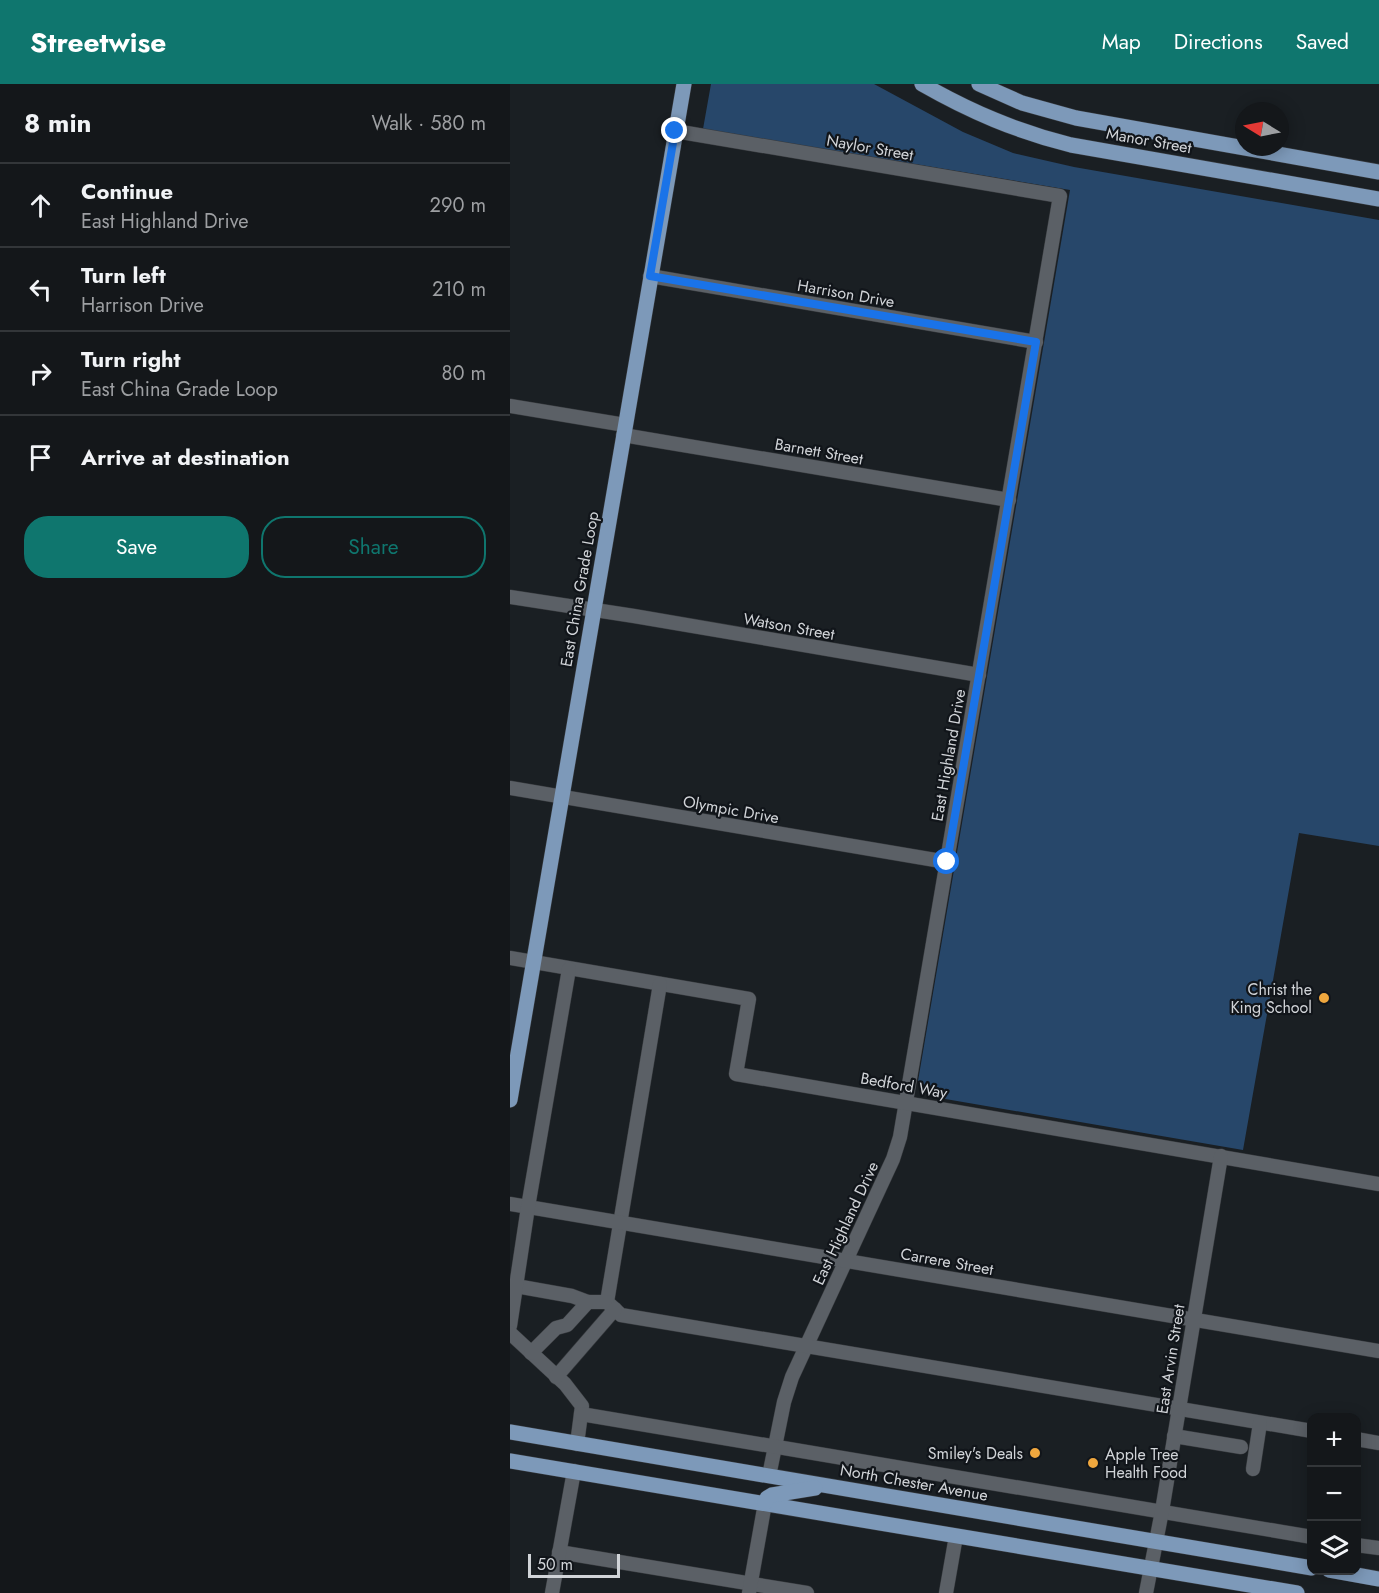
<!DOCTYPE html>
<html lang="en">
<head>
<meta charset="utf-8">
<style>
	:root { --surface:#14171a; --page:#1d2023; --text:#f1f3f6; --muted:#9d9fa2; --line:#333639; --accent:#0f766e }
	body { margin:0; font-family:Jost,sans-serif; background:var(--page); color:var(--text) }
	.controls { position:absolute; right:18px; bottom:18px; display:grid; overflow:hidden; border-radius:12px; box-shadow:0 3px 15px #0003 }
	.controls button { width:54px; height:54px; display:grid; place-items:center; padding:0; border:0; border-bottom:2px solid var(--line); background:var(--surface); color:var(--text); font:30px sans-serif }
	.compass { position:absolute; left:725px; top:18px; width:54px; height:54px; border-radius:50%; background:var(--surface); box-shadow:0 3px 15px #0003; rotate:280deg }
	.scale { position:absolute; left:18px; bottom:15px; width:92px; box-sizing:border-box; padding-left:6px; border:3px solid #d1d4d8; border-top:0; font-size:16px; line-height:21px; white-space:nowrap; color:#d1d4d8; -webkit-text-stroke:4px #11151a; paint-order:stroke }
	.stop { position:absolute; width:18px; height:18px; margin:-14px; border:4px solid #1a73e8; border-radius:50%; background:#fff }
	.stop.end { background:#1a73e8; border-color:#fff; box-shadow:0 2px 6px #0008 }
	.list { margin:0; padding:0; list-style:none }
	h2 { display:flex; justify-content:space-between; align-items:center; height:78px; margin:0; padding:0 24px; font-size:26px }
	h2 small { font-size:20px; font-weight:400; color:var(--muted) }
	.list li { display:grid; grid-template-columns:39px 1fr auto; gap:18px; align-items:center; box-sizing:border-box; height:84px; padding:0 24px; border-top:2px solid var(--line) }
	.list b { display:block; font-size:22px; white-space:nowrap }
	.list p { margin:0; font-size:20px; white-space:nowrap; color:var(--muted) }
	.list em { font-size:20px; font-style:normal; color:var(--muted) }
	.actions { display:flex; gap:12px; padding:18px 24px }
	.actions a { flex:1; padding:14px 0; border:2px solid var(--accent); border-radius:24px; text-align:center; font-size:21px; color:var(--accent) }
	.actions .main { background:var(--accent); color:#fff }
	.icon { flex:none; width:33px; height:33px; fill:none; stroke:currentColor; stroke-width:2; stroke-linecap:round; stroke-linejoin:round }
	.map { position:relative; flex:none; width:869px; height:1509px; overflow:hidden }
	header { display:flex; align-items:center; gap:36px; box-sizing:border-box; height:84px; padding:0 30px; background:var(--accent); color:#fff }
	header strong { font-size:28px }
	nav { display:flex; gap:33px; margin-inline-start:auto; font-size:21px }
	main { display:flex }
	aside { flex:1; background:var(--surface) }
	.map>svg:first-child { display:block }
	.green { fill:#27476a }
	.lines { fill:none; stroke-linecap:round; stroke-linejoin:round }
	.minor-casing { stroke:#373a3e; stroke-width:15 }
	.major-casing { stroke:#373a3e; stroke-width:16 }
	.minor { stroke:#5b6066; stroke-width:14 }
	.major { stroke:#7d99b9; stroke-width:15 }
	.route { stroke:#1a73e8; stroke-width:8 }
	.poi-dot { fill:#efa73e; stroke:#11151a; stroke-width:2 }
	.labels { text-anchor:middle; stroke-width:4.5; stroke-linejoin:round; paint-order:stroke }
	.street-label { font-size:16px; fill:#d1d4d8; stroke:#11151a }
	.poi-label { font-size:16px; fill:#d1d4d8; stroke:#11151a; text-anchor:end }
</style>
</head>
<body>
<header>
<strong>Streetwise</strong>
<nav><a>Map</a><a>Directions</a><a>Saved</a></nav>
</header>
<main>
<aside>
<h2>8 min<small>Walk · 580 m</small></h2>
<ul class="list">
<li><svg class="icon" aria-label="ahead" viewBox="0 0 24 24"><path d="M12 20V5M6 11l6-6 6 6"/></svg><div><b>Continue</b><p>East Highland Drive</p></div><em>290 m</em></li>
<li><svg class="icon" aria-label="left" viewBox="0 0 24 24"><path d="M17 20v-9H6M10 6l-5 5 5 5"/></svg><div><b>Turn left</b><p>Harrison Drive</p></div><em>210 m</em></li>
<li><svg class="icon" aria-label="right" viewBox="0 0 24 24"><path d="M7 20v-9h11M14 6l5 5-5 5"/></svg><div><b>Turn right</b><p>East China Grade Loop</p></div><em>80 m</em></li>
<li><svg class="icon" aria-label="arrive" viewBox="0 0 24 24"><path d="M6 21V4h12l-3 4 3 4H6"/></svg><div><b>Arrive at destination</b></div></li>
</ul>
<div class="actions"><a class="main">Save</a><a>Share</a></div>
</aside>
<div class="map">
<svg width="869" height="1509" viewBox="0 0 869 1509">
	<rect width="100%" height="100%" fill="#1a1f23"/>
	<polygon class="green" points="201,0 364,0 453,48 503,69 564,83 869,136 869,762 789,749 733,1066 418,1012 408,997 560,106 193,45"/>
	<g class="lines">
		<g class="minor-casing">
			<g id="minor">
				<polyline points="165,47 550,112 390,1053 383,1075 282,1293 274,1318 259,1392"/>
				<polyline points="140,192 526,258"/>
				<polyline points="0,322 115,341"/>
				<polyline points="113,351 499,416"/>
				<polyline points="0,513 124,532 469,591"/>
				<polyline points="0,704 437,778"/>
				<polyline points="0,874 239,915 226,990 869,1100"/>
				<polyline points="150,900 97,1218 111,1231 802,1347"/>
				<polyline points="0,1120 869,1267"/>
				<polyline points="6,1202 62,1212 78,1218"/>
				<polyline points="0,1242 18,1123 59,885"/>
				<polyline points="0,1249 55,1300 72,1322 67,1360"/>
				<polyline points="21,1269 46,1244 57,1241 78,1218 97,1218"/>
				<polyline points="46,1293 105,1225"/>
				<polyline points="71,1330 802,1453"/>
				<polyline points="664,1352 731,1363"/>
				<polyline points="846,1355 869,1359"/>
				<polyline points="743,1385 750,1339"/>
				<polyline points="846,1461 869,1464"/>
				<polyline points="49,1468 297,1509"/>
				<polyline points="42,1509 64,1387"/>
				<polyline points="239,1509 255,1419"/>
				<polyline points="436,1509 446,1452"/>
				<polyline points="636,1509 652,1427 711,1072"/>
			</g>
		</g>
		<g class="major-casing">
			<g id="major">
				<path d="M412 0C461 28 506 47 561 61L869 115"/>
				<polyline points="469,0 512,19 566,34 869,88"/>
				<polyline points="0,1016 174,0"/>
				<polyline points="0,1348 802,1484"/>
				<polyline points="0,1377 787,1509"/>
				<polyline points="255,1419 257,1414 262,1411 305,1404"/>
				<polyline points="819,1486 869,1495"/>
			</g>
		</g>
		<use href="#minor" class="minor"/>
		<use href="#major" class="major"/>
	</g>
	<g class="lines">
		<polyline class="route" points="165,47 140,192 526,258 437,778"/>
	</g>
	<g class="poi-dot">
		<circle cx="814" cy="914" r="6"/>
		<circle cx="525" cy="1369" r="6"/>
		<circle cx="583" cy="1379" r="6"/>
	</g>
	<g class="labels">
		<g class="street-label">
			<text transform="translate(639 56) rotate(10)" y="6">Manor Street</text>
			<text transform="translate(360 63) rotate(10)" y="6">Naylor Street</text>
			<text transform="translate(336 209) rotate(10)" y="6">Harrison Drive</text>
			<text transform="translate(309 367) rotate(10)" y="6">Barnett Street</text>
			<text transform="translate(69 505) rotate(-80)" y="6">East China Grade Loop</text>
			<text transform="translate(279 542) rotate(10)" y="6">Watson Street</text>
			<text transform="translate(438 671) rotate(-80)" y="6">East Highland Drive</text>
			<text transform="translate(221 725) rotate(10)" y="6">Olympic Drive</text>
			<text transform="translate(394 1001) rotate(10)" y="6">Bedford Way</text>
			<text transform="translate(335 1139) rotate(-65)" y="6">East Highland Drive</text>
			<text transform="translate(437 1177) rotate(10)" y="6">Carrere Street</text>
			<text transform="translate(660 1275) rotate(-81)" y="6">East Arvin Street</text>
			<text transform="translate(404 1398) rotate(10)" y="6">North Chester Avenue</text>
		</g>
		<g class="poi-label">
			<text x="802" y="911">Christ the<tspan x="802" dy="18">King School</tspan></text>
			<text x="513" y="1375">Smiley's Deals</text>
			<text x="595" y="1376" text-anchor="start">Apple Tree<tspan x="595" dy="18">Health Food</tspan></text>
		</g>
	</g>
</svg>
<div class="controls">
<button>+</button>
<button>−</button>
<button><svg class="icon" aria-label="layers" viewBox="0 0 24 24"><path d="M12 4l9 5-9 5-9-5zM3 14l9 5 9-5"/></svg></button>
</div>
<svg class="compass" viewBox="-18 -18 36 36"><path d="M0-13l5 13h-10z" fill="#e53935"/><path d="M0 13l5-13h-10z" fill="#9d9fa2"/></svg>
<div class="scale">50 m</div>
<div class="stop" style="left:437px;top:778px"></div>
<div class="stop end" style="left:165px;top:47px"></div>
</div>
</main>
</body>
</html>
